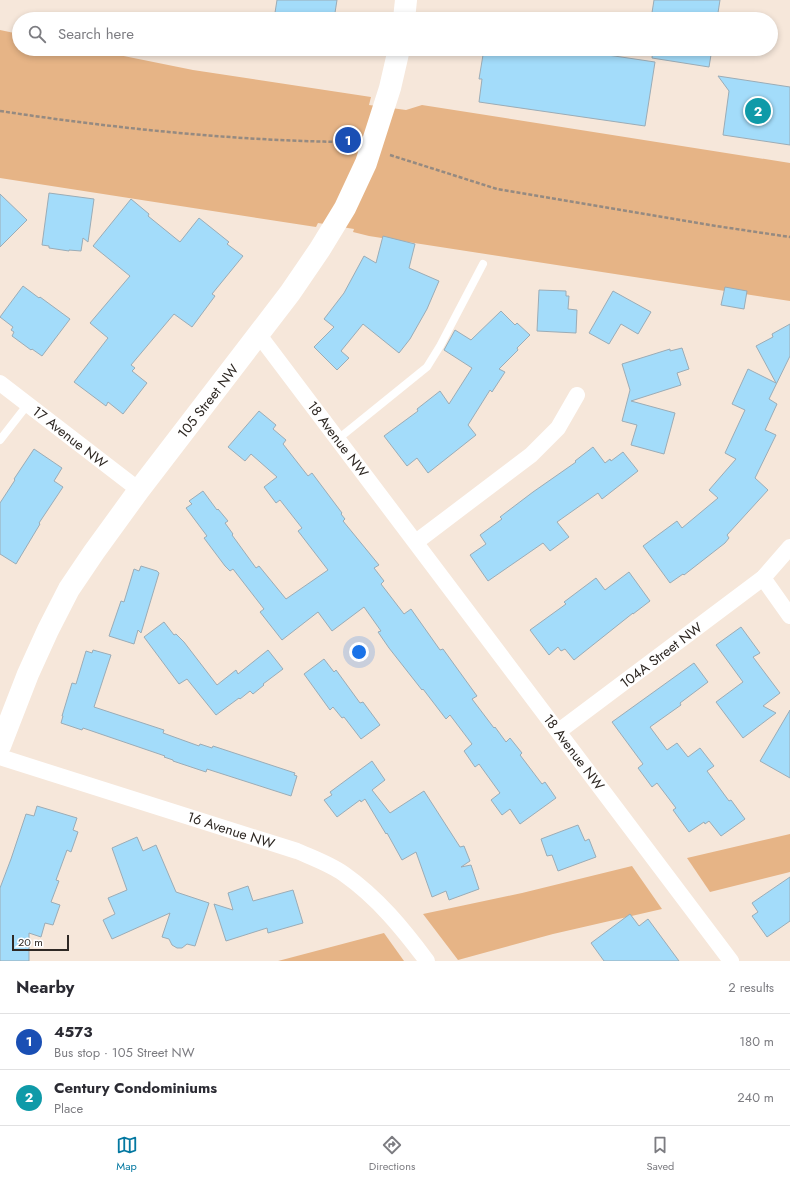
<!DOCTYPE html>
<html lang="en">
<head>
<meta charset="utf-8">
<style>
	:root { --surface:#fff; --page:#f7f7f7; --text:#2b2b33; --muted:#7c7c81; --line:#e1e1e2; --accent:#0478a1 }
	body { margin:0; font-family:Jost,sans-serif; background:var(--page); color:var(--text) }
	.scale { position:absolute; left:12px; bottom:10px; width:57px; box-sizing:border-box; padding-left:4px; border:2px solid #2f2924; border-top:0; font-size:11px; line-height:14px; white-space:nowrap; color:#2f2924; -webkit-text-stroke:3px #fff; paint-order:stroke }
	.you { position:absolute; left:359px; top:652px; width:14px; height:14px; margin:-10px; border:3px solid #fff; border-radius:50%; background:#1a73e8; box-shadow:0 0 0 6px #1a73e833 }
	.badge { display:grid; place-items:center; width:26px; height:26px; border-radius:50%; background:var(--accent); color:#fff; font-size:13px; font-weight:700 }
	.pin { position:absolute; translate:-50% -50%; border:2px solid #fff; box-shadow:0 1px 4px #0006 }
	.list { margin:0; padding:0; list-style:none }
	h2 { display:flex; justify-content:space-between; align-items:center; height:52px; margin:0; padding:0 16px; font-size:17px }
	h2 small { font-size:13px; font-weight:400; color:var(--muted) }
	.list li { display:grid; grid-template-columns:26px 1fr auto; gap:12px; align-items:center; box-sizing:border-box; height:56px; padding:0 16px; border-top:1px solid var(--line) }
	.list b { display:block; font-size:15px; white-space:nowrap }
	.list p { margin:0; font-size:13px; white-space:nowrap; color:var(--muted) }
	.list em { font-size:13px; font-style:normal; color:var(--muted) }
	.icon { flex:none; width:22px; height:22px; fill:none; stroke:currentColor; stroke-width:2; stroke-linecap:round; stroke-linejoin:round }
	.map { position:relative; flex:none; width:790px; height:961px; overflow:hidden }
	.search { position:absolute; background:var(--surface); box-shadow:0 2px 6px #0003; left:12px; right:12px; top:12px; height:44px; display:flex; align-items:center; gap:10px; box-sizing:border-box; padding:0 14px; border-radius:22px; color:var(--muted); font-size:15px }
	.sheet { height:164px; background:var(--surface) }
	nav { display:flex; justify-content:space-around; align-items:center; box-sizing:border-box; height:56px; border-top:1px solid var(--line); background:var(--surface); font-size:11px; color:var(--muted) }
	nav a { display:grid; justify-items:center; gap:2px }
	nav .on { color:var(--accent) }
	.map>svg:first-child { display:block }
	.green { fill:#e6b486 }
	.building { fill:#a3dcfa; stroke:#9bacb6 }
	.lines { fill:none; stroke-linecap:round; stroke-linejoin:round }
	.path { stroke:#958a81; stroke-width:2.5; stroke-dasharray:4 2; stroke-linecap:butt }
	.lane { stroke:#fff; stroke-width:8 }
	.street { stroke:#fff; stroke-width:16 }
	.secondary { stroke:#fff; stroke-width:22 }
	.labels { text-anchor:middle; stroke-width:4; stroke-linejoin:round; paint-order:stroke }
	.street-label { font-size:14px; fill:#2f2924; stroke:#fff }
</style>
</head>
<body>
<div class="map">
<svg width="790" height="961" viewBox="0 0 790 961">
	<rect width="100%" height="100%" fill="#f6e7da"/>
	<g class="green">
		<polygon points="0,30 19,34 19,49 89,49 193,70 371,97 369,105 406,110 422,105 790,163 790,301 369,236 353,232 354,229 318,223 316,227 0,178"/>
		<polygon points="790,834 790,872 710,892 687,858"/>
		<polygon points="632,866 662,909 553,934 458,960 423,914 522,893"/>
		<polygon points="384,933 404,961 278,961"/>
	</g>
	<g class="building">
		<polygon points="277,0 337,0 334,19 274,19"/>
		<polygon points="654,0 720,0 717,19 651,19"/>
		<polygon points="484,49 567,49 655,62 645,126 479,102 482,79 479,79"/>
		<polygon points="653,49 712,49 709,67 652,58"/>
		<polygon points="718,76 790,87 790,145 723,135 729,91"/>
		<polygon points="49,193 94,199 88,242 83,238 81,251 69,250 69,251 49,248 49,246 42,245"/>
		<polygon points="0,194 27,220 0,247"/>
		<polygon points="131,199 149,214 148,216 180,242 199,218 229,242 227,244 243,256 212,294 215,296 192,327 174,314 131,365 135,368 132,371 147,383 123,414 108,402 106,406 74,382 108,338 90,323 130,276 93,246"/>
		<polygon points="383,236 415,244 409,268 439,281 427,309 410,339 399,353 363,324 341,351 349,358 337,370 314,347 334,327 324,319 344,293 364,256 376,263"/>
		<polygon points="23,286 39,298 40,297 70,319 42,356 32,349 31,350 12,336 14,332 11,330 13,327 0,317"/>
		<polygon points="725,287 747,291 744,309 721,305"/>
		<polygon points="539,290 566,291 566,296 569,296 568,309 577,310 576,333 537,331"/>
		<polygon points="613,291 651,312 638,334 621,324 609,344 589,333"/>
		<polygon points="501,311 515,325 517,323 530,335 517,348 518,350 499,369 505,372 492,392 490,390 468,425 476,435 428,473 417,458 407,466 384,436 418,411 417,409 440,391 449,404 472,368 444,350 455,330 471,340"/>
		<polygon points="790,324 790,356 769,399 777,404 765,430 776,435 755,478 768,490 727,535 729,538 725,543 684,575 683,574 670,583 643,546 677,521 682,528 718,498 709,490 736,459 725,453 745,410 732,404 748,369 776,383 756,346 773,337 772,334"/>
		<polygon points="682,348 689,369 677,373 681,385 631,401 675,413 664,454 631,445 637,425 622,421 630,390 622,364 670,349 670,351"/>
		<polygon points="259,411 276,425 273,429 286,440 283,444 308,476 312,473 342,513 341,514 345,519 343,521 379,565 374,568 384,581 381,584 404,614 411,609 440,650 443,649 477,696 472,699 494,728 495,727 506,742 510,738 522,753 520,755 542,784 545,782 556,798 520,824 510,809 502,815 491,800 500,793 479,764 475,767 464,751 472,744 450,715 446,719 423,689 422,690 389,648 378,632 381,631 364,607 332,631 318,612 282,640 260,612 264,609 233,569 230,571 225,566 204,538 207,536 186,508 192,504 189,501 203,491 217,510 218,509 228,521 225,523 233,534 232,535 256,568 259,566 286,599 328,570 298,531 302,528 280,500 276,503 264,487 277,477 251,454 245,461 228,447"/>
		<polygon points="593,447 605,463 610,459 611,461 623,452 638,471 602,499 598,493 557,522 569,537 550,551 543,543 488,581 470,555 486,544 480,535 502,519 500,517 533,492 576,462 575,461"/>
		<polygon points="34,449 62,468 54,481 63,487 39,523 40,524 16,564 0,554 0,503 15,480 14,479"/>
		<polygon points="141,566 157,571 159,573 141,633 138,630 134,644 109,636 121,601 124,602 134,569 139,571"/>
		<polygon points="629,572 650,601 633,614 633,613 574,660 565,649 561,651 558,647 549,655 530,630 566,604 564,602 596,578 605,590"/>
		<polygon points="164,622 174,635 176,634 184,642 217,685 236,670 238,674 268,650 283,669 263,684 264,685 253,694 250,691 240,699 239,698 216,715 187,679 179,684 144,637"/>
		<polygon points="741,627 760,653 753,657 780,693 763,706 776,713 743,738 716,702 743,682 716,645"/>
		<polygon points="93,650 111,655 94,707 164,730 163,733 199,746 200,744 212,748 213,746 295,773 294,775 297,776 291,796 207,769 206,772 173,761 173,760 164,757 165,756 83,728 82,730 61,723 63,716 62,716 72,683 76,684 86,651 92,653"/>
		<polygon points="324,659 334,672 336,670 360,703 363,702 380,725 361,739 344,717 342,718 333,707 330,710 304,674"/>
		<polygon points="694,663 708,682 680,703 681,705 650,727 667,750 677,743 688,757 700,748 714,766 707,771 729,801 731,800 745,819 721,836 709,821 705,824 704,822 689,832 673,810 676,808 657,783 652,787 638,768 643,764 612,722"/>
		<polygon points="790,710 790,778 760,761"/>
		<polygon points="372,761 385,780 372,790 390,813 424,791 460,847 464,846 470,861 461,867 471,865 479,889 449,900 446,891 432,897 416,852 402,860 387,833 386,834 365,799 361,802 360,800 337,817 324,800 332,795 330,792"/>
		<polygon points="37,806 77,818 73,830 78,832 71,852 67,850 56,880 59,881 51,902 60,905 53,925 45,923 41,937 29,933 29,961 0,961 0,888 11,859 26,814 34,816"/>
		<polygon points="578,825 585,841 589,839 596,857 558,871 552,855 547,856 541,839"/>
		<polygon points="137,837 143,851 156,845 176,892 209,903 195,946 187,944 182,948 177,948 172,945 169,939 162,937 170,913 112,939 103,920 115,914 108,898 127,890 112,848"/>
		<polygon points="790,877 790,921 767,937 752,916 758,912 752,903"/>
		<polygon points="248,886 253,901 293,890 303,923 268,933 267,928 226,941 214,904 233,910 228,893"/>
		<polygon points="630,914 639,926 648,919 679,961 604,961 591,943"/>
	</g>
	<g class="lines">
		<g class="path">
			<path d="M0 111C113 128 227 140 341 142L350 144"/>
			<polyline points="390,155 497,189 716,226 790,237"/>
		</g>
		<g class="lane">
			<polyline points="338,439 427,367 440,346 483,264"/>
			<polyline points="0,440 28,404"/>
		</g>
		<g class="street">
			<polyline points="259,335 731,961"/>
			<polyline points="0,383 139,490"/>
			<polyline points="416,542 531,455 558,428 577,395"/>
			<polyline points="763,578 790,616"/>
			<polyline points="559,731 763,578 790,547"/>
			<path d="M0 757 297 851C313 858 330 864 344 874 378 898 403 929 427 961"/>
		</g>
		<g class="secondary">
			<polyline points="404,19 406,0"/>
			<polyline points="0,746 28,674 48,630 69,589 94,552 139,490 290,293 320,249 345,208 366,163 390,88 399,49"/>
		</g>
	</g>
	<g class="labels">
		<g class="street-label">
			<text transform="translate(208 401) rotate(-52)" y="5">105 Street NW</text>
			<text transform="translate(70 437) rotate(38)" y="5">17 Avenue NW</text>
			<text transform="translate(338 439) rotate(53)" y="5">18 Avenue NW</text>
			<text transform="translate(661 655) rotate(-37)" y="5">104A Street NW</text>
			<text transform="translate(574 752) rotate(53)" y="5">18 Avenue NW</text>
			<text transform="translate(231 830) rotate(18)" y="5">16 Avenue NW</text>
		</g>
	</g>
</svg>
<div class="scale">20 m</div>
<div class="you"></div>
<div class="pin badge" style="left:348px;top:140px;background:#1a4fb4">1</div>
<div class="pin badge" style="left:758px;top:111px;background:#0f9aa8">2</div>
<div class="search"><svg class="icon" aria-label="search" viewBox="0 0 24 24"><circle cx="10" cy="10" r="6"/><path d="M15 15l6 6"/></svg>Search here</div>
</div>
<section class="sheet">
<h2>Nearby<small>2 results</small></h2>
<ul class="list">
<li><span class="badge" style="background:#1a4fb4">1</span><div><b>4573</b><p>Bus stop · 105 Street NW</p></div><em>180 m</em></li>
<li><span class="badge" style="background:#0f9aa8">2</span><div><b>Century Condominiums</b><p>Place</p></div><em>240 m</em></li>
</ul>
</section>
<nav>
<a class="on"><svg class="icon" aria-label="map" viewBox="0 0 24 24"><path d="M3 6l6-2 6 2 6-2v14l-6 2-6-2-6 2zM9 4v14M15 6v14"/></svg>Map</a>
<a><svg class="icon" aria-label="directions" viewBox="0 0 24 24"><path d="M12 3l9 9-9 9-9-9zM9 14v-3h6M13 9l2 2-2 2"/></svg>Directions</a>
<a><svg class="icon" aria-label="saved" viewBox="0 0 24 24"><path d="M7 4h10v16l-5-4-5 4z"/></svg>Saved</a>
</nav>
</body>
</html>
